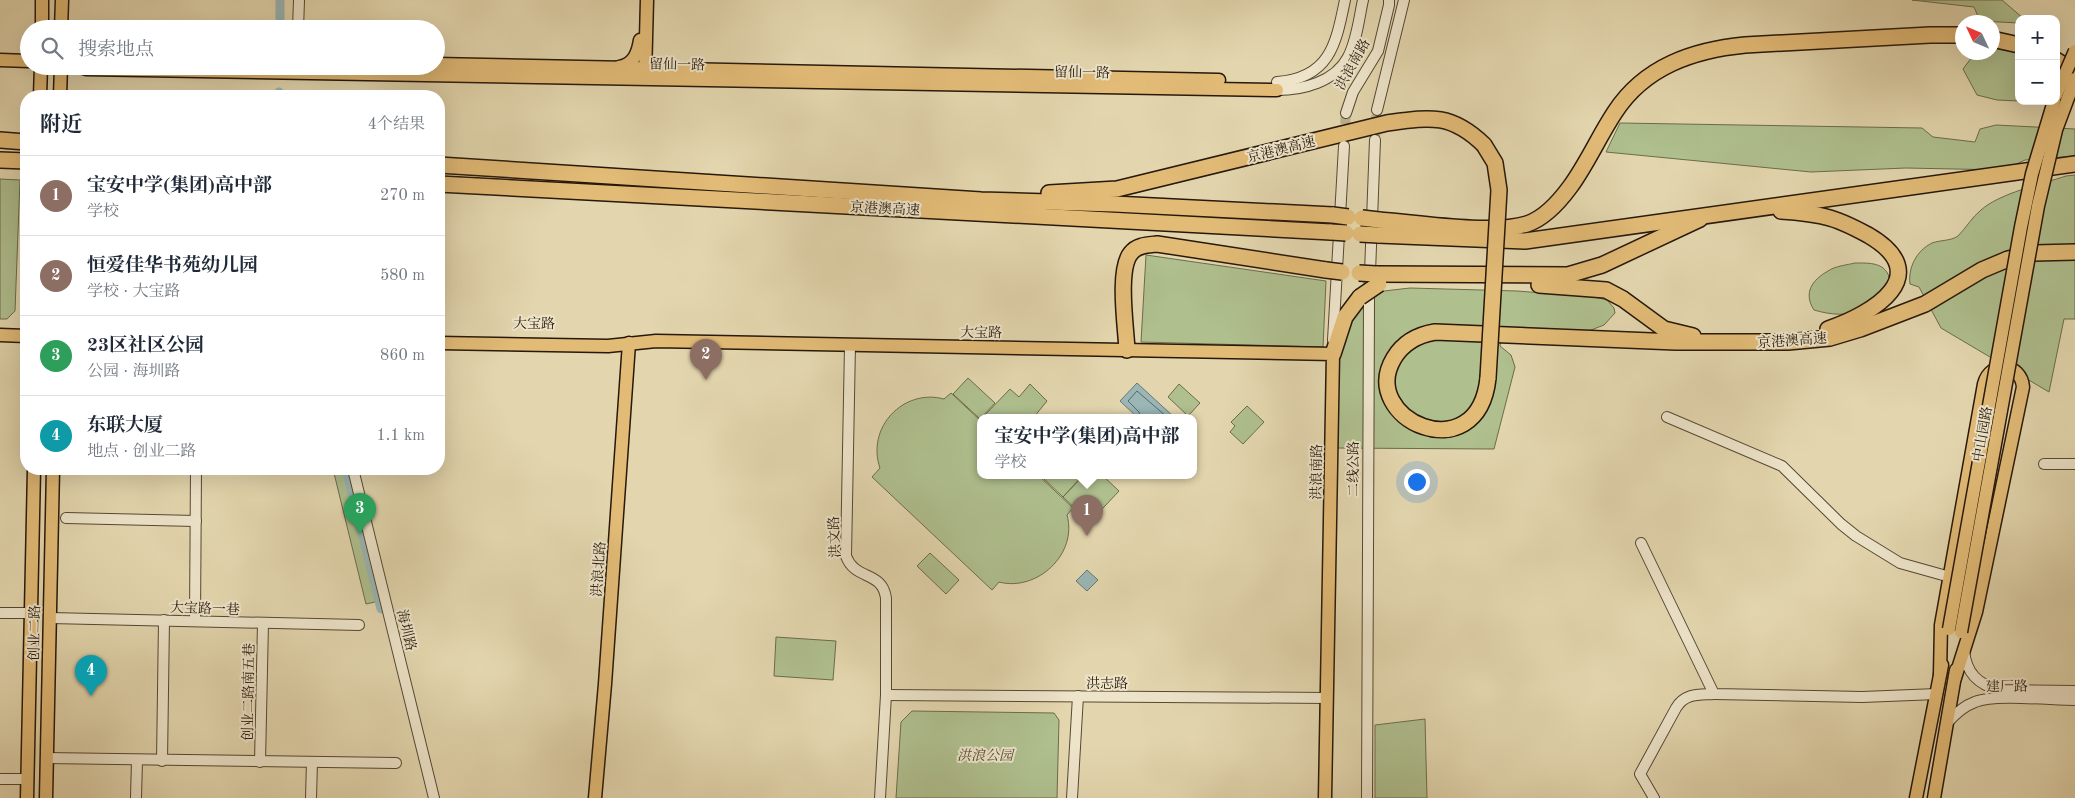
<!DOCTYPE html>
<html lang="zh">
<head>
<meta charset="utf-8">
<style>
	:root { --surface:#fff; --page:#f2f2f3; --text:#1f2937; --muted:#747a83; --line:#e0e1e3; --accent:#d93025 }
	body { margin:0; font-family:"Old Standard TT","Noto Serif SC",serif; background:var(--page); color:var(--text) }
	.controls { position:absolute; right:15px; top:15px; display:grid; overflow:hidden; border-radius:10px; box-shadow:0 5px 20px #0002 }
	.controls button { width:45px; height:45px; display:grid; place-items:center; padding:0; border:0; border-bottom:1px solid var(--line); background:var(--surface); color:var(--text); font:25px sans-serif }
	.compass { position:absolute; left:1955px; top:15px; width:45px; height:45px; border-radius:50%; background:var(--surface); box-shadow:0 5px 20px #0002; rotate:314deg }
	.you { position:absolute; left:1416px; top:481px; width:18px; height:18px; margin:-12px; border:4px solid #fff; border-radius:50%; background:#1a73e8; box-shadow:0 0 0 8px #1a73e833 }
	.badge { display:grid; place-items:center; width:32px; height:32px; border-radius:50%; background:var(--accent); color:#fff; font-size:16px; font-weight:700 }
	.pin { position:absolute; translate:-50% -41px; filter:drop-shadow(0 1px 2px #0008) }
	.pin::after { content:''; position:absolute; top:26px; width:18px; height:15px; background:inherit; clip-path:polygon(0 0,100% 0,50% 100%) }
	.popup { position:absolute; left:977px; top:414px; width:220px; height:65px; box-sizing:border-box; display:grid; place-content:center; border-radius:10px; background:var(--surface); filter:drop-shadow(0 1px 4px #0005); font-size:16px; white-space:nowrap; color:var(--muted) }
	.popup b { font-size:19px; color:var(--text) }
	.popup::after { content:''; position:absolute; left:50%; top:100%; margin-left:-10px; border:10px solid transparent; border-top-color:var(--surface) }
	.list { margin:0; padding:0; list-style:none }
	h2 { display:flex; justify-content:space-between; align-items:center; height:65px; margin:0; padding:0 20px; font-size:21px }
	h2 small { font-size:16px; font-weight:400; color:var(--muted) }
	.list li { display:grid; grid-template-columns:32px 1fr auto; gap:15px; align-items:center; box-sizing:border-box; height:80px; padding:0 20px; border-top:1px solid var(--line) }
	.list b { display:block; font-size:19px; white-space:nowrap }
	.list p { margin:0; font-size:16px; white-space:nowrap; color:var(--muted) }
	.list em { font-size:16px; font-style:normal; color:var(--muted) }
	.icon { flex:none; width:28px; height:28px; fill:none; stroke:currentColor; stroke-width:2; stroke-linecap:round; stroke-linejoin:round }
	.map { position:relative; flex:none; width:2075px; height:798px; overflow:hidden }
	.search { position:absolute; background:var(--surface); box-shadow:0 5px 20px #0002; left:20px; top:20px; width:425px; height:55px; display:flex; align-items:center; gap:12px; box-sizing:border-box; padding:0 18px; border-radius:28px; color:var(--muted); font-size:19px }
	.panel { position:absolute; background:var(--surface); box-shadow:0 5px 20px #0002; left:20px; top:90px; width:425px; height:385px; border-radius:20px }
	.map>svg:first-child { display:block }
	.green { fill:#afbf8e; stroke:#6b6c4c }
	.water { fill:#9ab6b6; stroke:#6c7771 }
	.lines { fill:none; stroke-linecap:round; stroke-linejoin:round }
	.shore { stroke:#606760; stroke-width:1 }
	.canal { stroke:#9ab6b6; stroke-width:9 }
	.minor-tunnel { stroke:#bdb08d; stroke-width:10; stroke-dasharray:10 5; stroke-linecap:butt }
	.minor-casing { stroke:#564833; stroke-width:12 }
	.major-casing { stroke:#27180a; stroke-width:15 }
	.highway-casing { stroke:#27180a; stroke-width:18 }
	.minor { stroke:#ede4ca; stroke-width:10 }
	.major { stroke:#e2bb77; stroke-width:12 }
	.highway { stroke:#e2bb77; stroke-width:15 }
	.major-bridge-casing { stroke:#27180a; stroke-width:15; stroke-linecap:butt }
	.highway-bridge-casing { stroke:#27180a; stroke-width:18; stroke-linecap:butt }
	.major-bridge { stroke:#e2bb77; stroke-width:12 }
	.highway-bridge { stroke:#e2bb77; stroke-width:15 }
	.labels { text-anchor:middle; stroke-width:4; stroke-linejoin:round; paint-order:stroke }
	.street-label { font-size:14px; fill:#27180a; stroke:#ede4ca }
	.park-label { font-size:14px; font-style:italic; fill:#504a32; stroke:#ede4ca }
</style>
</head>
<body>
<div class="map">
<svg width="2075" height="798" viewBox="0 0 2075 798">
	<rect width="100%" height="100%" fill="#e3d6ae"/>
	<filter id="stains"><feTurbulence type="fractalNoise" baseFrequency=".004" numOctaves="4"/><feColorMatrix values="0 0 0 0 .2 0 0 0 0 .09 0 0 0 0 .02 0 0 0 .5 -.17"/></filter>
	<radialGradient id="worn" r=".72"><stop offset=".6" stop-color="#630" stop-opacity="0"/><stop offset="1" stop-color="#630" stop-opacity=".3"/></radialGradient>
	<g class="green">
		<polygon points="1912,0 2002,0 2024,19 2019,19 2019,23 1980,21 1974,7"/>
		<polygon points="1993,48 2019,53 2019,101 1997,100 1977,95 1963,69 1975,53 1992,52"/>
		<polygon points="1620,123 1922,128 1933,137 1975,142 1980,129 1996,125 2075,129 2075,156 2025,160 2004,170 1906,168 1811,172 1606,152"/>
		<path d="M2075 175V319H2064L2049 392 1941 328 1919 287 1910 284C1908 268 1916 251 1932 243 1940 240 1951 241 1958 236 1966 228 1972 217 1981 210 2000 193 2042 184 2066 176Z"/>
		<polygon points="0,179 20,180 15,311 7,319 0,319"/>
		<polygon points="1146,255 1326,281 1323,347 1141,342"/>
		<path d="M1855 263C1870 263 1886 262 1890 280 1874 313 1848 320 1814 310 1803 293 1812 280 1828 271 1835 266 1847 265 1855 263Z"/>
		<polygon points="1410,288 1517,291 1594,297 1607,300 1614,308 1615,313 1604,325 1586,332 1502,332 1500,346 1511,355 1515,367 1494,449 1337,448 1336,353 1349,317 1363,304 1384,291"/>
		<polygon points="968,378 995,403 980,419 953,394"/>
		<polygon points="1030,384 1047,401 1034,417 983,417 1010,389 1019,397"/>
		<polygon points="1179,384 1200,403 1188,416 1168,397"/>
		<path d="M951 393 981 421V475H1038L1073 508 1067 515C1078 554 1037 592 999 582L992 590 872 477 880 468C866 428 903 388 944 399Z"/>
		<polygon points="1247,406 1264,422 1243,444 1230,432 1235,426 1231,422"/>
		<polygon points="333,469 354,469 388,599 366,604"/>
		<polygon points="1040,475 1083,475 1063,497"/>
		<polygon points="1084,475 1102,475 1119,491 1090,522 1063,497"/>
		<polygon points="930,553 959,580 946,594 917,566"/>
		<polygon points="776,637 836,641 833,680 774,676"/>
		<polygon points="912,711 1054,713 1059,720 1057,798 896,798 901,722"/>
		<polygon points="1425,719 1427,798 1375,798 1375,725"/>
	</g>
	<g class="water">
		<polygon points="1137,383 1174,417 1137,417 1120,401"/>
		<polygon points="1087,570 1098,580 1087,591 1076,581"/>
	</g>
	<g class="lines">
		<polyline class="shore" points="1140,417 1139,412 1128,401 1137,391 1167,417"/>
		<g class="canal">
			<polyline points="280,29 280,0"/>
			<polyline points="279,96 279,92"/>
			<polyline points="346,469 381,609"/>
		</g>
		<g class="minor-tunnel">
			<polyline points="1344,139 1346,113"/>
			<polyline points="1375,140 1377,110"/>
		</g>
		<g class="minor-casing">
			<g id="minor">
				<polyline points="298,29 299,0"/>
				<path d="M1277 82C1330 78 1336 44 1345 0"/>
				<path d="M1277 90C1303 90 1335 82 1348 57 1357 40 1359 18 1363 0"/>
				<polyline points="1377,110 1404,0"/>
				<polyline points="1346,113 1353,92 1378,51 1389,5 1389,0"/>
				<polyline points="1333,340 1344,146"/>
				<path d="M850 345 846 556C855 581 882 570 886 598V695L880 798"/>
				<polyline points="1667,417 1782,466 1841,524 1856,536 1900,563 1950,577"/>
				<polyline points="2044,464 2075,464"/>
				<polyline points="353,469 434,798"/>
				<polyline points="66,518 196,521"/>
				<polyline points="1641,543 1714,694 1862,697 1937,694"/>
				<polyline points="0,613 31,613"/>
				<polyline points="50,618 359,625"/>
				<polyline points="195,621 196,469"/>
				<path d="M1964 650C1966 673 1978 685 2000 690L2075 691"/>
				<polyline points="886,695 1327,698"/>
				<path d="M1948 722C1956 713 1964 706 1975 702 1995 694 2051 700 2075 700"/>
				<polyline points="46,758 396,763"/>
				<polyline points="162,761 164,620"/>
				<polyline points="260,762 263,623"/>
				<polyline points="0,779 27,779"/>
				<polyline points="136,798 137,760"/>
				<polyline points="311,798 312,762"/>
				<polyline points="1072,798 1078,696"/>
				<polyline points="1367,798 1369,299 1375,140"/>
				<path d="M1654 798 1640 774 1676 708C1685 693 1698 695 1714 694"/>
			</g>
		</g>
		<g class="major-casing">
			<g id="major">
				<polyline points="42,29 42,0"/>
				<polyline points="61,29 62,0"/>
				<polyline points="0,60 29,61"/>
				<polyline points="436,64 1219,80"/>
				<polyline points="77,66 86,69 1277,90"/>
				<path d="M619 67C634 64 638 53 640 40"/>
				<polyline points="645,76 647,0"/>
				<polyline points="40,96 41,66"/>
				<polyline points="60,96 61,66"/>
				<polyline points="0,335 26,336"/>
				<polyline points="439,343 608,346 656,341 1333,354 1325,798"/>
				<path d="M1940 674 1941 625 1984 384C1990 360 2021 363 2023 387L1976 612 1955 678"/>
				<polyline points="27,798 34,469"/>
				<polyline points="46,798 53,469"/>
				<polyline points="595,798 605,684 629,343"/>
				<polyline points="1916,798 1942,665"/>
				<polyline points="1934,798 1956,670"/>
			</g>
		</g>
		<g class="highway-casing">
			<g id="highway">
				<polyline points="1992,39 2019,45"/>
				<polyline points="2056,60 2075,72"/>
				<polyline points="0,140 26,142"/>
				<polyline points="0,160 26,161"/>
				<polyline points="439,165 981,200 1114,204 1333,215"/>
				<polyline points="439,184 1331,232"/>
				<path d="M1049 193 1117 189 1387 123C1430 117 1451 113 1484 145"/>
				<path d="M1781 211C1796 212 1811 213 1826 217 1840 220 1855 228 1868 235 1937 275 1873 314 1828 329"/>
				<path d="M1379 220C1417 223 1492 235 1527 224 1545 218 1559 202 1570 187 1587 164 1599 136 1615 112 1645 66 1694 50 1745 45L1930 35H1962"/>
				<polyline points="1378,235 1525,241 2075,164"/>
				<polyline points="1376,274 1568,275 1602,265 1700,219"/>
				<polyline points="1539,285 1606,290 1623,299 1664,329 1693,336"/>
				<path d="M1127 350C1126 328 1117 269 1131 253 1137 245 1148 245 1157 244L1326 270"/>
				<polyline points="1333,354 1345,317 1360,297"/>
				<path d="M1488 378C1478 473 1357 419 1394 358 1403 343 1417 335 1435 332L1676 342H1788L1830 338 1860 329 1925 304 1982 270 2008 259 2034 253 2075 252"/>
			</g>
		</g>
		<use href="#minor" class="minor"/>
		<use href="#major" class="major"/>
		<use href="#highway" class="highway"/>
		<g class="major-bridge-casing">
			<g id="major-bridge">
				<polyline points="2056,95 2075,51"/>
				<polyline points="1949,629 2021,227 2032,174 2054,101"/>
				<polyline points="1961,632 2038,206 2056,130 2075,79"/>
			</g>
		</g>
		<g class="highway-bridge-casing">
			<g id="highway-bridge">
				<polyline points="1484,145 1495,163 1499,190 1488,378"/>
				<polyline points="1333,215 1348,217"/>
				<polyline points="1362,218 1379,220"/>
				<polyline points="1331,232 1346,233"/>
				<polyline points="1360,234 1378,235"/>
				<polyline points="1326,270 1342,272"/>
				<polyline points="1359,273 1376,274"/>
				<polyline points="1360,297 1379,284"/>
			</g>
		</g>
		<use href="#major-bridge" class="major-bridge"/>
		<use href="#highway-bridge" class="highway-bridge"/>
	</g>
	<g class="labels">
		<g class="street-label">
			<text transform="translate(677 64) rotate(1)" y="5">留仙一路</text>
			<text transform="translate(1352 64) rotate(-61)" y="5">洪浪南路</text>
			<text transform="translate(1082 72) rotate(1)" y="5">留仙一路</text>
			<text transform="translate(1281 149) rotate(-14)" y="5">京港澳高速</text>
			<text transform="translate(885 208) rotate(3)" y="5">京港澳高速</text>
			<text transform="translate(534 323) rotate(1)" y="5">大宝路</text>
			<text transform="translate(981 332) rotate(1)" y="5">大宝路</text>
			<text transform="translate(1792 340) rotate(-4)" y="5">京港澳高速</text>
			<text transform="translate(1982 434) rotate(-80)" y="5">中山园路</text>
			<text transform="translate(1353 469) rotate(-90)" y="5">二线公路</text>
			<text transform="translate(1316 472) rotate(-89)" y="5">洪浪南路</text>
			<text transform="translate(834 537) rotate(-93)" y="5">洪文路</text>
			<text transform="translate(598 569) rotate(-86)" y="5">洪浪北路</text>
			<text transform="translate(205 608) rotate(2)" y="5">大宝路一巷</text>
			<text transform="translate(407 630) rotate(76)" y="5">海圳路</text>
			<text transform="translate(34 633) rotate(-89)" y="5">创业二路</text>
			<text x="1107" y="688">洪志路</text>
			<text transform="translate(2007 686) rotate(-1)" y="5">建厂路</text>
			<text transform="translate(248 692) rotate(-89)" y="5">创业二路南五巷</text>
		</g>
		<g class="park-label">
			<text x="985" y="760">洪浪公园</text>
		</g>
	</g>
	<rect width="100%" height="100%" filter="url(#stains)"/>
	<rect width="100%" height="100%" fill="url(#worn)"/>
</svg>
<div class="controls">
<button>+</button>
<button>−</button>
</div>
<svg class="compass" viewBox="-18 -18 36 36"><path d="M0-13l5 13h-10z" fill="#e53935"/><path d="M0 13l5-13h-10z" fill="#747a83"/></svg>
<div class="you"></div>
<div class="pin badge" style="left:1087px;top:536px;background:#8d6e63">1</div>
<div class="popup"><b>宝安中学(集团)高中部</b>学校</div>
<div class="pin badge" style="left:706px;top:380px;background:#8d6e63">2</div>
<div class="pin badge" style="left:360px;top:534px;background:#2e9e5b">3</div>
<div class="pin badge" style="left:91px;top:696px;background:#0f9aa8">4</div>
<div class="search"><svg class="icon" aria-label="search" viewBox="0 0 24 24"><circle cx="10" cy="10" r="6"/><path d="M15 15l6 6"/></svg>搜索地点</div>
<section class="panel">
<h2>附近<small>4个结果</small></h2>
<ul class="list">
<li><span class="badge" style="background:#8d6e63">1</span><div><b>宝安中学(集团)高中部</b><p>学校</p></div><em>270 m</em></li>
<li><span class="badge" style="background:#8d6e63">2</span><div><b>恒爱佳华书苑幼儿园</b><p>学校 · 大宝路</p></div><em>580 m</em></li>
<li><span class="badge" style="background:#2e9e5b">3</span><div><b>23区社区公园</b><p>公园 · 海圳路</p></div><em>860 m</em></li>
<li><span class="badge" style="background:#0f9aa8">4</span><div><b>东联大厦</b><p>地点 · 创业二路</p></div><em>1.1 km</em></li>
</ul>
</section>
</div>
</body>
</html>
